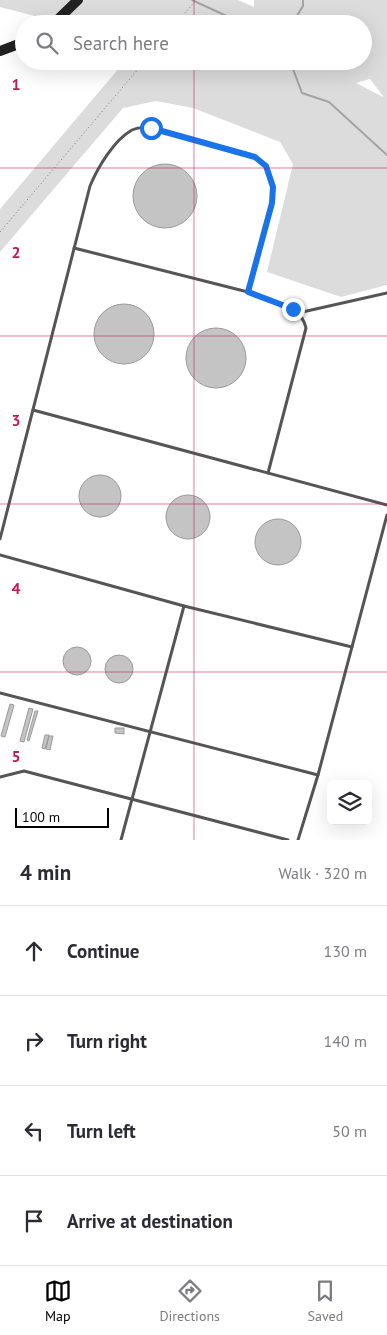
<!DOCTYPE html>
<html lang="en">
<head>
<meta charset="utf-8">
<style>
	:root { --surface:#fff; --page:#f7f7f7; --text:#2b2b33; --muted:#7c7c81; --line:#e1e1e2; --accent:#000 }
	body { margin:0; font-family:"PT Sans",sans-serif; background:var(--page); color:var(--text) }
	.controls { position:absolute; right:15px; bottom:15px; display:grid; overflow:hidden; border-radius:8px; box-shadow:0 5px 20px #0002 }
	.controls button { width:45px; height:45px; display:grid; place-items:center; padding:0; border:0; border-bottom:1px solid var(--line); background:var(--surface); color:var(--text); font:25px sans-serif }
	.scale { position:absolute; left:15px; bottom:12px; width:94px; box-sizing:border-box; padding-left:5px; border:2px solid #000; border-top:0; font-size:14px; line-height:18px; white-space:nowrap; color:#000; -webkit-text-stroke:4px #fff; paint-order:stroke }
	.stop { position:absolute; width:15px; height:15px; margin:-11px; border:4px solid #1a73e8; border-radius:50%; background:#fff }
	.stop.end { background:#1a73e8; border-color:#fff; box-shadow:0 1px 5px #0008 }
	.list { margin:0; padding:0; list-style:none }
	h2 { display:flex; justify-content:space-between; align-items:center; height:65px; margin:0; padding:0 20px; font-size:21px }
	h2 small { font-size:16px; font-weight:400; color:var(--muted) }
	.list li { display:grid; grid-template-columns:32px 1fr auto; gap:15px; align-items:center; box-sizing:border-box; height:90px; padding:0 20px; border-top:1px solid var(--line) }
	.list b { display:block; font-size:19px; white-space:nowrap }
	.list em { font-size:16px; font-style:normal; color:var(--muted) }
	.icon { flex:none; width:28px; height:28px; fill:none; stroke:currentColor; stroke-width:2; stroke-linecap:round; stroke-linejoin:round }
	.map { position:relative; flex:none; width:387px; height:840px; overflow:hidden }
	.search { position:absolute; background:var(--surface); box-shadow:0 5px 20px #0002; left:15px; right:15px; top:15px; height:55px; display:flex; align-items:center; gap:12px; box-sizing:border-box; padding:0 18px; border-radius:28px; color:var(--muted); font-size:19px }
	.sheet { height:425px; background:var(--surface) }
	nav { display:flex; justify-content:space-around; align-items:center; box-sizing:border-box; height:70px; border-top:1px solid var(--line); background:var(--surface); font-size:14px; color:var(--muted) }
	nav a { display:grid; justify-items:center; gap:2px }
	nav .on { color:var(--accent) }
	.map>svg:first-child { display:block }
	.green { fill:#dcdcdc; fill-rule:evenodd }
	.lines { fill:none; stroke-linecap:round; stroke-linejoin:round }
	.stream { stroke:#a3a3a3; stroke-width:2 }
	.building { fill:#c4c4c4; stroke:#999 }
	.path { stroke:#777; stroke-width:1; stroke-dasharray:1 2.5; stroke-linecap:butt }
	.lane { stroke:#555; stroke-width:3 }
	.secondary { stroke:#222; stroke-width:10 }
	.route { stroke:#1a73e8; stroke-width:6 }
	.grid { fill:none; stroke:#c2185b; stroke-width:1; stroke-opacity:0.55 }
	.grid-label { font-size:16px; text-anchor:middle; font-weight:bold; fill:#c2185b; stroke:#fff; stroke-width:4; stroke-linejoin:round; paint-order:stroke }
</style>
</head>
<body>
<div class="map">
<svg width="387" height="840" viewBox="0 0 387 840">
	<rect width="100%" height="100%" fill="#fff"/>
	<path class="green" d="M0 0H238L254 7V0H387V285L341 297 267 272 293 164 280 142 193 108 156 101 123 108 0 252V209L125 61H363V24H47L35 16 0 7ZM370 79 383 96V97L356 83Z"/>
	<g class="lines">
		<g class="stream">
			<polyline points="192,0 244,24"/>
			<polyline points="45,24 53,17"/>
			<polyline points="292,24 303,6 303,0"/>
			<polyline points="290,61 302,93 329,102 387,155"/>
		</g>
	</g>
	<g class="building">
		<circle cx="165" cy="196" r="32"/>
		<circle cx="124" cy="334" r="30"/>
		<circle cx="216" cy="358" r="30"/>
		<circle cx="100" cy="496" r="21"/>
		<circle cx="188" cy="517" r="22"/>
		<circle cx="278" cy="542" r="23"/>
		<circle cx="77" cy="661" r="14"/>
		<circle cx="119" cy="669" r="14"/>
		<polygon points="10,704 14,705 5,737 1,736"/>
		<polygon points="29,708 33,709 24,742 20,741"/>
		<polygon points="35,711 38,711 29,741 27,740"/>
		<polygon points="115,728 124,728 124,734 115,733"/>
		<polygon points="45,735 49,735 45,749 42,748"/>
		<polygon points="49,736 53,736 50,750 46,749"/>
	</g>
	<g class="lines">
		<g class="path">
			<polyline points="176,24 196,0"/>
			<polyline points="0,232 145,61"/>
		</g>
		<g class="lane">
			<path d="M74 248 248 292 293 309C300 314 304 319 306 328L268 473"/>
			<polyline points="298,313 387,293"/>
			<polyline points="33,410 387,505"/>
			<path d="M0 539 90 186C98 167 114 140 132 130 138 127 144 127 151 128L255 157 266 166 273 187 272 203 248 292"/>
			<polyline points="0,555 184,606 352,647"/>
			<polyline points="0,693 318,775"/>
			<polyline points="0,777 24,771 288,840"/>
			<polyline points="121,840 184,606"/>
			<polyline points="298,840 318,775 387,515"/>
		</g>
		<g class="secondary">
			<polyline points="53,24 78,0"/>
			<polyline points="0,51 24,42"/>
		</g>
	</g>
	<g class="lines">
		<polyline class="route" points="151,128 255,157 266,166 273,187 272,203 248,292 293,309"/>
	</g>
	<path class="grid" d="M194 0V24M194 61V840M0 168H387M0 336H387M0 504H387M0 672H387"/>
	<g class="grid-label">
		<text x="16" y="90">1</text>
		<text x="16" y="258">2</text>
		<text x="16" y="426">3</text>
		<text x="16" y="594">4</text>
		<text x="16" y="762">5</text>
	</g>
</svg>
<div class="controls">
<button><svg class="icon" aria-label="layers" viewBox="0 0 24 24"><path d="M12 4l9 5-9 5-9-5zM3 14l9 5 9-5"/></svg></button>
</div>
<div class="scale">100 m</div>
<div class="stop" style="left:151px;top:128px"></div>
<div class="stop end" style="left:293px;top:309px"></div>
<div class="search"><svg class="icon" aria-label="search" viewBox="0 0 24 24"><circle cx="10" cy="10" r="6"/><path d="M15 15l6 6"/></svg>Search here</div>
</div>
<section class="sheet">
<h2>4 min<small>Walk · 320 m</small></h2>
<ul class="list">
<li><svg class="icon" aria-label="ahead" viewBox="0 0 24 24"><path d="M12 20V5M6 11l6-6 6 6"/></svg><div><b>Continue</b></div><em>130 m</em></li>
<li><svg class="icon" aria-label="right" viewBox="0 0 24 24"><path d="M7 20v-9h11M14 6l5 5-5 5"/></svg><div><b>Turn right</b></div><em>140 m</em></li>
<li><svg class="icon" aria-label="left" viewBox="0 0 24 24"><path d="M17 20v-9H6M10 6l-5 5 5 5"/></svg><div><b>Turn left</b></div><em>50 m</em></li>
<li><svg class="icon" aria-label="arrive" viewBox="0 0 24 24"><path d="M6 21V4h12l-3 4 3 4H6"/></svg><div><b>Arrive at destination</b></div></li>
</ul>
</section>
<nav>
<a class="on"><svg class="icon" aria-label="map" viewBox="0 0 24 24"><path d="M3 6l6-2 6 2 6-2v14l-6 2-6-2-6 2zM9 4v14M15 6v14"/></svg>Map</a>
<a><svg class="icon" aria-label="directions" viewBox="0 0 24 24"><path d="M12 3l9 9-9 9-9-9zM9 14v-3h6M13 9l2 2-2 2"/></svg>Directions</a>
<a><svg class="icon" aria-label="saved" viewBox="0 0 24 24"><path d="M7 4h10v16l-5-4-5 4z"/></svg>Saved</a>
</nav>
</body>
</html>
